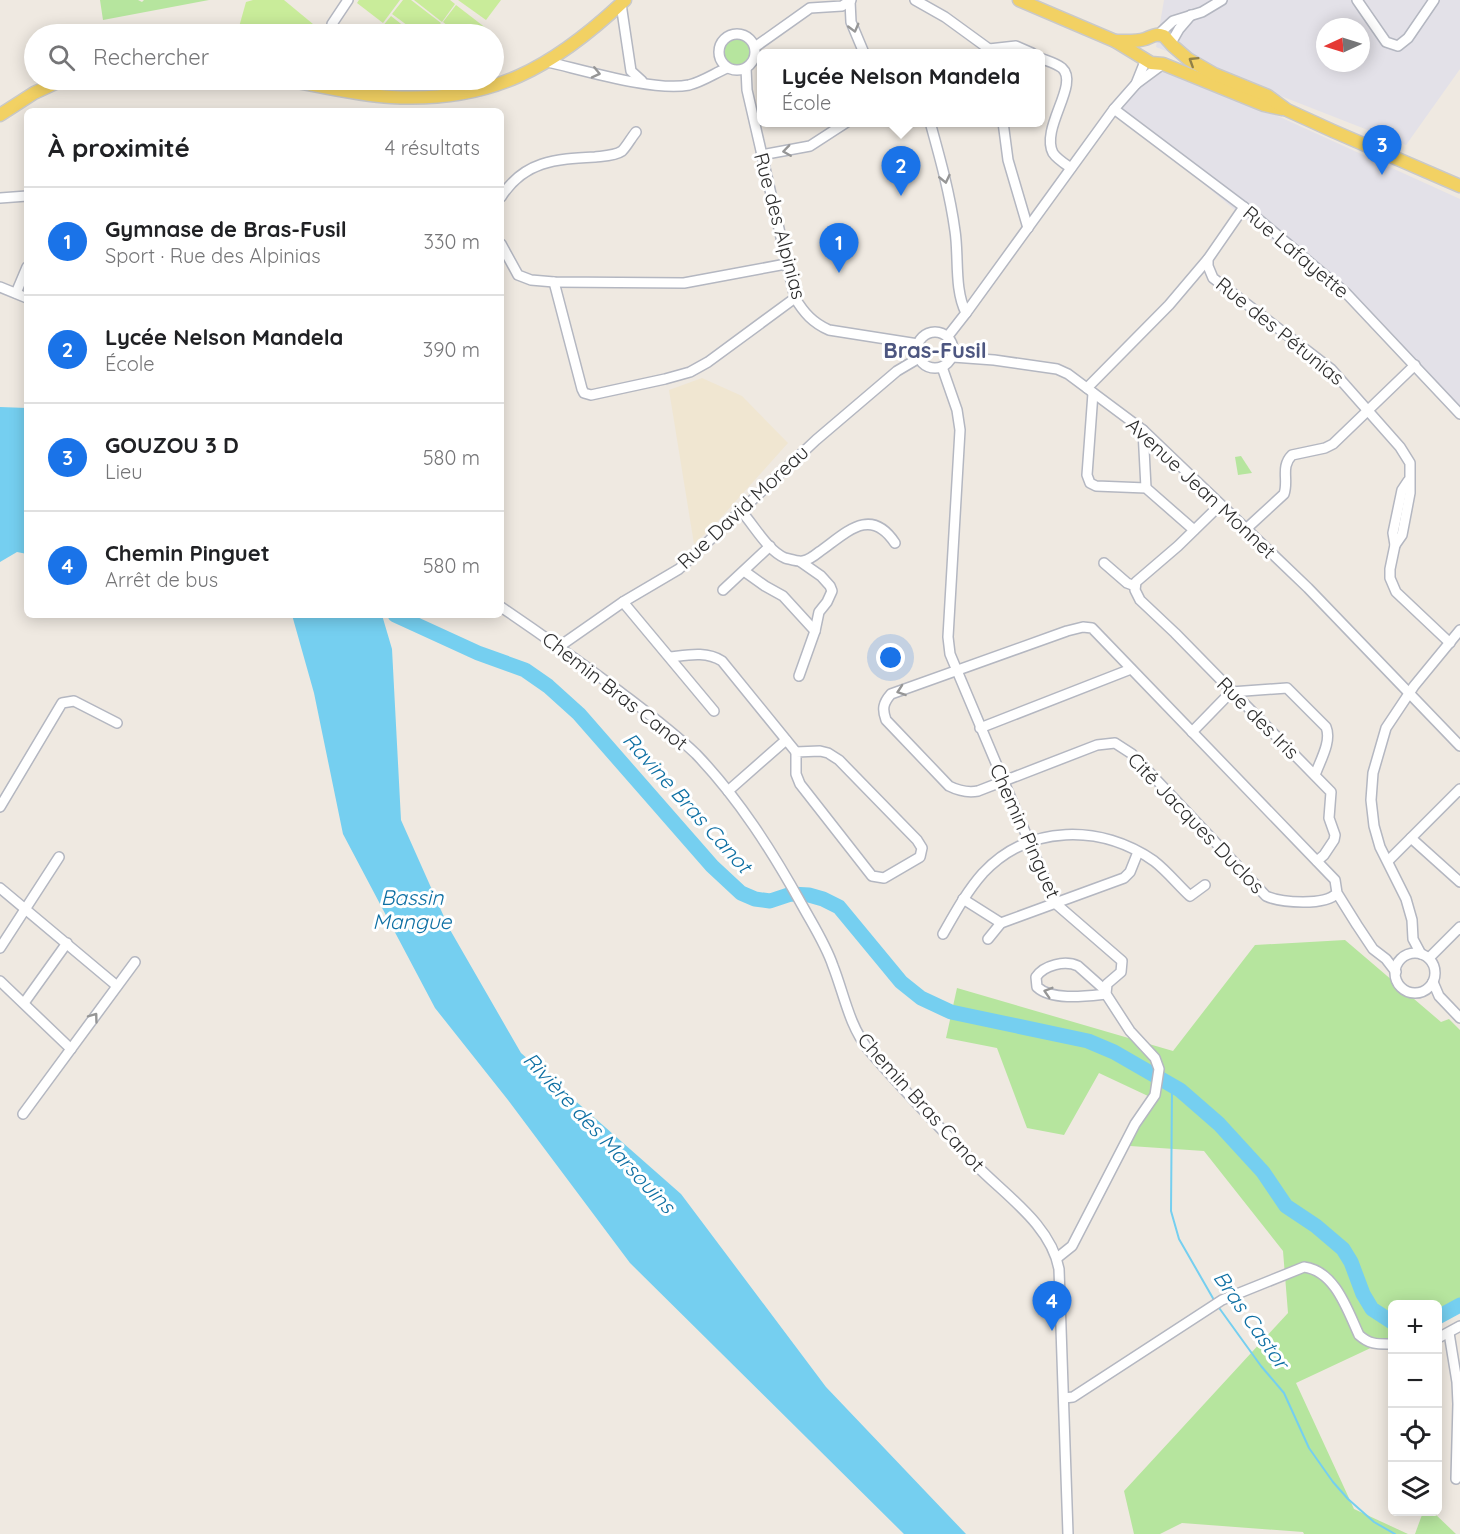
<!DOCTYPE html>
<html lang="fr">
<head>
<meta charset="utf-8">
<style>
	:root { --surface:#fff; --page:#f2f2f2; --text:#202124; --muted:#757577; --line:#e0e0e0; --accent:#1a73e8 }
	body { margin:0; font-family:Quicksand,sans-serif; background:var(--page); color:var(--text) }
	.controls { position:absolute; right:18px; bottom:18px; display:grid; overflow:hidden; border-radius:9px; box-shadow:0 3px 15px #0003 }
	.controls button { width:54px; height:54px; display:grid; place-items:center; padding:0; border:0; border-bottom:2px solid var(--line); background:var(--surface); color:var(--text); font:30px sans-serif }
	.compass { position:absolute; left:1316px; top:18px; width:54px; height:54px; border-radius:50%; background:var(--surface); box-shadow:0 3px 15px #0003; rotate:266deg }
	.you { position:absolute; left:891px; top:658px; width:21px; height:21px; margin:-15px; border:4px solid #fff; border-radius:50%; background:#1a73e8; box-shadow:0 0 0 9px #1a73e833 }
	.badge { display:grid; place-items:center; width:39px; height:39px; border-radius:50%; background:var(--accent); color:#fff; font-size:20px; font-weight:700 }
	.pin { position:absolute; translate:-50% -50px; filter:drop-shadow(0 2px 3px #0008) }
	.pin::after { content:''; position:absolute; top:32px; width:21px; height:18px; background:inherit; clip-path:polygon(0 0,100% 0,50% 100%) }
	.popup { position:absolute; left:757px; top:49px; width:288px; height:78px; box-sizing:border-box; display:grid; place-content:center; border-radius:9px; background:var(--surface); filter:drop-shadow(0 2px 4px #0005); font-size:20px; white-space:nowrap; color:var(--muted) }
	.popup b { font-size:22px; color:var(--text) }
	.popup::after { content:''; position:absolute; left:50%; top:100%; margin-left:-12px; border:12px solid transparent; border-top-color:var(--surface) }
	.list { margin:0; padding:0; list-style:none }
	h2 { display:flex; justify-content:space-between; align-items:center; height:78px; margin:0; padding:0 24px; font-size:26px }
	h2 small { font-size:20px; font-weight:400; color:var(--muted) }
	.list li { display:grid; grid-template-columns:39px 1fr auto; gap:18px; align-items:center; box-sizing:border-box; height:108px; padding:0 24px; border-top:2px solid var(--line) }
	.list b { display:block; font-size:22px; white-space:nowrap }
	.list p { margin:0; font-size:20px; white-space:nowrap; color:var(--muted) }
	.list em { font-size:20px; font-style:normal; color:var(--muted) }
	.icon { flex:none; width:33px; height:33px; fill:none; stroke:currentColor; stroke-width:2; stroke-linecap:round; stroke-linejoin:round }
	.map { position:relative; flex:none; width:1460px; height:1534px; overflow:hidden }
	.search { position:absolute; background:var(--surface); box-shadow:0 3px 15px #0003; left:24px; top:24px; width:480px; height:66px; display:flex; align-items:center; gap:15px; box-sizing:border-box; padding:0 21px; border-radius:33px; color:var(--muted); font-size:22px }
	.panel { position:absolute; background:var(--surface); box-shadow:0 3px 15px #0003; left:24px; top:108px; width:480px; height:510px; border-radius:9px }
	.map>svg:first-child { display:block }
	.industrial { fill:#e3e1e8; fill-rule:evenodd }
	.education { fill:#f0e6d1 }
	.green { fill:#b6e59e }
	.pitch { fill:#c9ec9a }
	.water { fill:#75cff0 }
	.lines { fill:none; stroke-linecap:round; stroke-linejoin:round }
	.stream { stroke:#75cff0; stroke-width:2 }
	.river { stroke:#75cff0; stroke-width:15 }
	.minor-casing { stroke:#b4b7c1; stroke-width:12 }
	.major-casing { stroke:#c9c9c9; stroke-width:15 }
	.minor { stroke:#fff; stroke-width:9 }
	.major { stroke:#f2d163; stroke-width:12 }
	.oneway { stroke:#969696 }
	.oneway2 { stroke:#908048 }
	.labels { text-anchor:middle; stroke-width:6; stroke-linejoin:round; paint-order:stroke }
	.street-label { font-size:20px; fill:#2e2e2e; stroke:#fff }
	.water-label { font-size:21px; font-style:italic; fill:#0d6fa3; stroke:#fff }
	.quarter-label { font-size:22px; font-weight:bold; fill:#4d5680; stroke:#fff }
</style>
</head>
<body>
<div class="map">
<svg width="1460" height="1534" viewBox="0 0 1460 1534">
	<rect width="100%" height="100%" fill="#efe9e1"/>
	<g class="industrial">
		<path d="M1164 0H1460V69L1406 145 1156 47ZM1325 27H1361V63H1325Z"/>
		<polygon points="1146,56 1460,199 1460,417 1346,293 1296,261 1119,113"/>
	</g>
	<polygon class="education" points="702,378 742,396 788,443 717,522 694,544 669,390"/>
	<g class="green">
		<polygon points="100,0 138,0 142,2 144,0 209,0 103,20"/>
		<circle cx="738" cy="52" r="14"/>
		<polygon points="1241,456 1252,473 1238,475 1235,457"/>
		<polygon points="1345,940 1441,1022 1449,1019 1460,1030 1460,1306 1438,1317 1438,1304 1392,1304 1392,1338 1296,1383 1354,1509 1408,1534 1304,1534 1303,1532 1182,1523 1160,1534 1134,1534 1124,1491 1288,1313 1283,1251 1204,1151 1130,1146 1148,1096 1099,1073 1064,1135 1027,1128 997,1048 946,1038 957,988 1173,1051 1255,945"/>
		<polygon points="1423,1512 1433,1512 1456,1534 1415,1534"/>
	</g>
	<g class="pitch">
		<polygon points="253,0 284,0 319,29 318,34 237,34 246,2"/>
		<polygon points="359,0 400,0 383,23 357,3"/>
		<polygon points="403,0 411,0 441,23 432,34 419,34 392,14"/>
		<polygon points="414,0 450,0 455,4 442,22"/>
		<polygon points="458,0 501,0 486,20"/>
		<polygon points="456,5 491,32 489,34 458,34 443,22"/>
		<polygon points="391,16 414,34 377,33"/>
	</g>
	<g class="water">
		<polygon points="0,407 27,408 27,554 17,552 0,562"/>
		<polygon points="292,615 382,615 392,649 401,820 449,928 521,1053 681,1194 826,1387 966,1534 904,1534 630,1263 508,1100 435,1008 343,834 314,693"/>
	</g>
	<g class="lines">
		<g class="stream">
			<polyline points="1172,1086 1171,1211 1179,1239 1214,1300"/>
			<polyline points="1217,1305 1261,1366 1284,1393 1309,1448 1333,1482 1348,1499 1374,1522 1395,1534"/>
		</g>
		<g class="river">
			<polyline points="395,615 478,653 525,670 548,686 579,714 712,866 741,893 755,899 770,901 791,894 809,895 823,899 839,907 901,982 921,998 951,1012 1088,1041 1114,1052 1180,1090 1219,1124 1263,1172 1286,1206 1316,1226 1343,1249 1351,1262 1363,1294 1372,1309 1392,1322"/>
			<polyline points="1438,1317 1460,1305"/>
		</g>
		<g class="minor-casing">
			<g id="minor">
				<polyline points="915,0 945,17 989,49 992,53"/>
				<polyline points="1357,0 1386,42 1398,46 1408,38 1434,0"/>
				<polyline points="850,1 851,22 864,53"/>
				<polyline points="621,4 631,71 642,81"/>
				<polyline points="332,24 348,0"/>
				<circle cx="737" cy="52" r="18"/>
				<polyline points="1159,34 1173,21 1202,12 1222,0"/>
				<polyline points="1171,43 1179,29 1191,15"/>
				<polyline points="755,47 810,8 842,6 851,0"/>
				<polyline points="989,49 1016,46 1032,53"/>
				<path d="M1040 58C1047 61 1056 63 1062 68 1080 84 1040 128 1053 153 1057 159 1065 164 1071 168"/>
				<path d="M548 62C583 70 655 92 689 85 702 82 715 73 727 68"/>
				<path d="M746 68 747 90 795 298C804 313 813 323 829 330L918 344"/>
				<polyline points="1136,84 1146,59"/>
				<polyline points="1114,109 1244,207 1346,293 1460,414"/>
				<path d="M930 122C940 158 950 194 955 231 959 257 954 289 966 313"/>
				<polyline points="1003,122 1008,160 1028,228"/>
				<polyline points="761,155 810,146 847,122"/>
				<path d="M501 197C524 161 555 159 595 157 603 156 615 156 622 151 627 146 631 138 636 132"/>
				<polyline points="0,198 27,196"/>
				<polyline points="1244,207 1208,259 1208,266 1213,278 1331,369 1400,447 1410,463 1410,493 1402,535 1395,545"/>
				<polyline points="501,244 518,275 531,280 554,282 684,283 786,264"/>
				<polyline points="554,282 582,389 584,393 591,395 665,379 690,372 708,362 795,298"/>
				<polyline points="0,287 27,298"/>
				<polyline points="16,293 27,267"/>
				<circle cx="935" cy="350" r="18"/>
				<polyline points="948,336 966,313 1114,109 1136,84 1163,64"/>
				<polyline points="953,357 994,360 1057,369 1068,374 1143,430 1308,588 1460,746"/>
				<polyline points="942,367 957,410 960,430 948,637 950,654 1055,903 1122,961 1121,972 1107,984 1106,994 1130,1031 1155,1058 1159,1069 1155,1095 1135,1124 1072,1246 1057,1258"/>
				<polyline points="1087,388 1169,305 1208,259"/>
				<polyline points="1093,393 1087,475 1090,483 1096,486 1146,488 1194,530"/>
				<polyline points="1143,430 1146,488"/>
				<polyline points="1408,481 1402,490 1393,533 1395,545 1390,569 1390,578 1396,592 1450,643"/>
				<polyline points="1220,505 1178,546 1136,582 1135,590 1140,600 1175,633 1331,792 1329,818 1335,835 1334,840 1324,855 1317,861"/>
				<path d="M741 511C754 525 767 550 785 558 790 559 798 562 803 561 809 560 814 556 819 552 845 534 870 505 895 543"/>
				<path d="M1246 529 1284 494C1289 480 1280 467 1292 455L1325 448 1333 444 1415 365"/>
				<polyline points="1104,563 1127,583 1135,586"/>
				<polyline points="744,571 765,586 783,596 815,631"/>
				<polyline points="723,590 770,546"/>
				<polyline points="623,602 714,711"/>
				<path d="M501 607C541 634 580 662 619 691 645 711 672 731 696 754 739 799 772 851 802 905 813 925 826 945 833 966 844 994 849 1025 868 1049 902 1089 939 1127 976 1165 1005 1195 1051 1225 1059 1269L1068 1534"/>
				<polyline points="560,646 623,602 679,569 816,440 897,371 919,358"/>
				<path d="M670 657C688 655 706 651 722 661L796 752"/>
				<polyline points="799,676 815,631 819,612 827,602 832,591 830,586 821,576 801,562"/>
				<polyline points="980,728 1131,669"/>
				<path d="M1192 732 1231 692 1287 688 1326 727C1332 741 1320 761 1315 775"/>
				<polygon points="820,751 828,753 839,760 917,840 922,848 920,857 884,878 872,876 800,784 796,774 796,752"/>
				<polyline points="728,791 786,740"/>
				<polyline points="0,807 62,703 74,701 117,723"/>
				<polyline points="1411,838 1460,882"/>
				<polyline points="1388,861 1460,789"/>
				<polyline points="0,888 117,986"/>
				<path d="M1337 893C1326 906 1281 903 1266 896L1132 754 1115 743 1097 745 978 791C967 793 959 791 949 786L886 720C882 709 883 703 891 694L1067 631 1083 627 1092 628 1335 880 1337 893 1357 925 1373 949 1386 959 1396 972"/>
				<polyline points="963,899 1001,923"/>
				<path d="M943 934C955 913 967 891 983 873 1029 824 1101 824 1154 861 1167 871 1178 885 1190 896L1205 885"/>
				<polyline points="988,939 1001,923 1124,878 1130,872 1138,852"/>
				<polyline points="0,948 59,857"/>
				<circle cx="1415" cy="973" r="20"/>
				<polyline points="1421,954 1413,939 1412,920 1406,899 1380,847 1374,826 1371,800 1373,773 1386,728 1414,686 1460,630"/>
				<polyline points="1429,958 1460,927"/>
				<polyline points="0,981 71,1049"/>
				<polyline points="1433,982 1439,996 1460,1018"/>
				<path d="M1105 990 1078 966C1065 960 1044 965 1036 977L1037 987C1052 1001 1087 996 1106 994"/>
				<polyline points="24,1003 67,943"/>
				<polyline points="23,1114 135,962"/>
				<polyline points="1449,1333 1457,1382 1458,1404 1456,1479"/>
				<polyline points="1438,1338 1460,1326"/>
				<path d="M1064 1398 1073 1397 1222 1300 1304 1267C1335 1271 1347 1309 1359 1335 1370 1345 1378 1344 1392 1344"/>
			</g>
		</g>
		<g class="major-casing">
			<g id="major">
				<polyline points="1019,0 1115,41 1151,63 1163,64 1264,105 1282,109"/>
				<path d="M1115 41C1125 41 1136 42 1145 39 1153 36 1156 33 1164 36L1173 46 1188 59 1214 74 1268 96 1287 110 1333 131 1460 186"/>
				<path d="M287 80C321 86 356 95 391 97 492 103 554 67 625 0"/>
				<polyline points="0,115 34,93 62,80"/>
			</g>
		</g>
		<use href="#minor" class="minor"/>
		<use href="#major" class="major"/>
	</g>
	<defs><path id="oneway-chevron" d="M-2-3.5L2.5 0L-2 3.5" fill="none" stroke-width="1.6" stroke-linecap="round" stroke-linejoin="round" transform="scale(1.5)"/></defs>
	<g class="oneway">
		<use href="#oneway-chevron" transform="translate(854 28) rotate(75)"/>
		<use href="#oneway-chevron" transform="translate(596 73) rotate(13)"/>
		<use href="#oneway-chevron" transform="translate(787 151) rotate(172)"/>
		<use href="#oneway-chevron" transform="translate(945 179) rotate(77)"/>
		<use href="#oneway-chevron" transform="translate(901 691) rotate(161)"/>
		<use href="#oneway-chevron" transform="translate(1048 992) rotate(-163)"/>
		<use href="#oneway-chevron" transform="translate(94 1017) rotate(-54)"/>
	</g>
	<use class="oneway2" href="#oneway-chevron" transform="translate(1193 61) rotate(-148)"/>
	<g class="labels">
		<g class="street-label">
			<text transform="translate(780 226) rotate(75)" y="7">Rue des Alpinias</text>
			<text transform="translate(1296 252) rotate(40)" y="7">Rue Lafayette</text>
			<text transform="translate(1280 331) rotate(39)" y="7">Rue des Pétunias</text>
			<text transform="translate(1201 488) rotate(43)" y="7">Avenue Jean Monnet</text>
			<text transform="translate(743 507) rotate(-43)" y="7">Rue David Moreau</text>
			<text transform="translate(615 691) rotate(38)" y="7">Chemin Bras Canot</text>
			<text transform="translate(1258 718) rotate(45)" y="7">Rue des Iris</text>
			<text transform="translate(1196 823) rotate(46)" y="7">Cité Jacques Duclos</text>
			<text transform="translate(1025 831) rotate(66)" y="7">Chemin Pinguet</text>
			<text transform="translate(921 1102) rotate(48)" y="7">Chemin Bras Canot</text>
		</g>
		<g class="water-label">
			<text transform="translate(687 803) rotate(48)" y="7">Ravine Bras Canot</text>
			<text x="412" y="905">Bassin<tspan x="412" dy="24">Mangue</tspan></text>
			<text transform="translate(599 1133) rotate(47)" y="7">Rivière des Marsouins</text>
			<text transform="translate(1251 1320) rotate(55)" y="7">Bras Castor</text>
		</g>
		<g class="quarter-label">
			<text x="935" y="358">Bras-Fusil</text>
		</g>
	</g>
</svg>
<div class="controls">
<button>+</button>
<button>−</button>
<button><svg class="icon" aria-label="locate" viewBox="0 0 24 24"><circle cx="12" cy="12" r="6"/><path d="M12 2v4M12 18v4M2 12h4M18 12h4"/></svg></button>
<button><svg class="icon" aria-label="layers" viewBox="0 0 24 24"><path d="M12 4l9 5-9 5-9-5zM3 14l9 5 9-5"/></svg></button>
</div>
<svg class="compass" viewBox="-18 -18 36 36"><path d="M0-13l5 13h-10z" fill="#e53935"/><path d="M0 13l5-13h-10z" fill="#757577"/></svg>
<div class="you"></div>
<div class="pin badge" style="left:839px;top:273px">1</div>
<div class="pin badge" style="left:901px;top:196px">2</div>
<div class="popup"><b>Lycée Nelson Mandela</b>École</div>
<div class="pin badge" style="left:1382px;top:175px">3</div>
<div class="pin badge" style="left:1052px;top:1331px">4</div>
<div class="search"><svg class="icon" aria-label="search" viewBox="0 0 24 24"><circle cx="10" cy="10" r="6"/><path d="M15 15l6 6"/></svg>Rechercher</div>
<section class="panel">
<h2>À proximité<small>4 résultats</small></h2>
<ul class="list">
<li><span class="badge">1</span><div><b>Gymnase de Bras-Fusil</b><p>Sport · Rue des Alpinias</p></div><em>330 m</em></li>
<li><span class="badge">2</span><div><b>Lycée Nelson Mandela</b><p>École</p></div><em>390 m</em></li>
<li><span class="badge">3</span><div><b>GOUZOU 3 D</b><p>Lieu</p></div><em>580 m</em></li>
<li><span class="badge">4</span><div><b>Chemin Pinguet</b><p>Arrêt de bus</p></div><em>580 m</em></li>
</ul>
</section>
</div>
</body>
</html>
